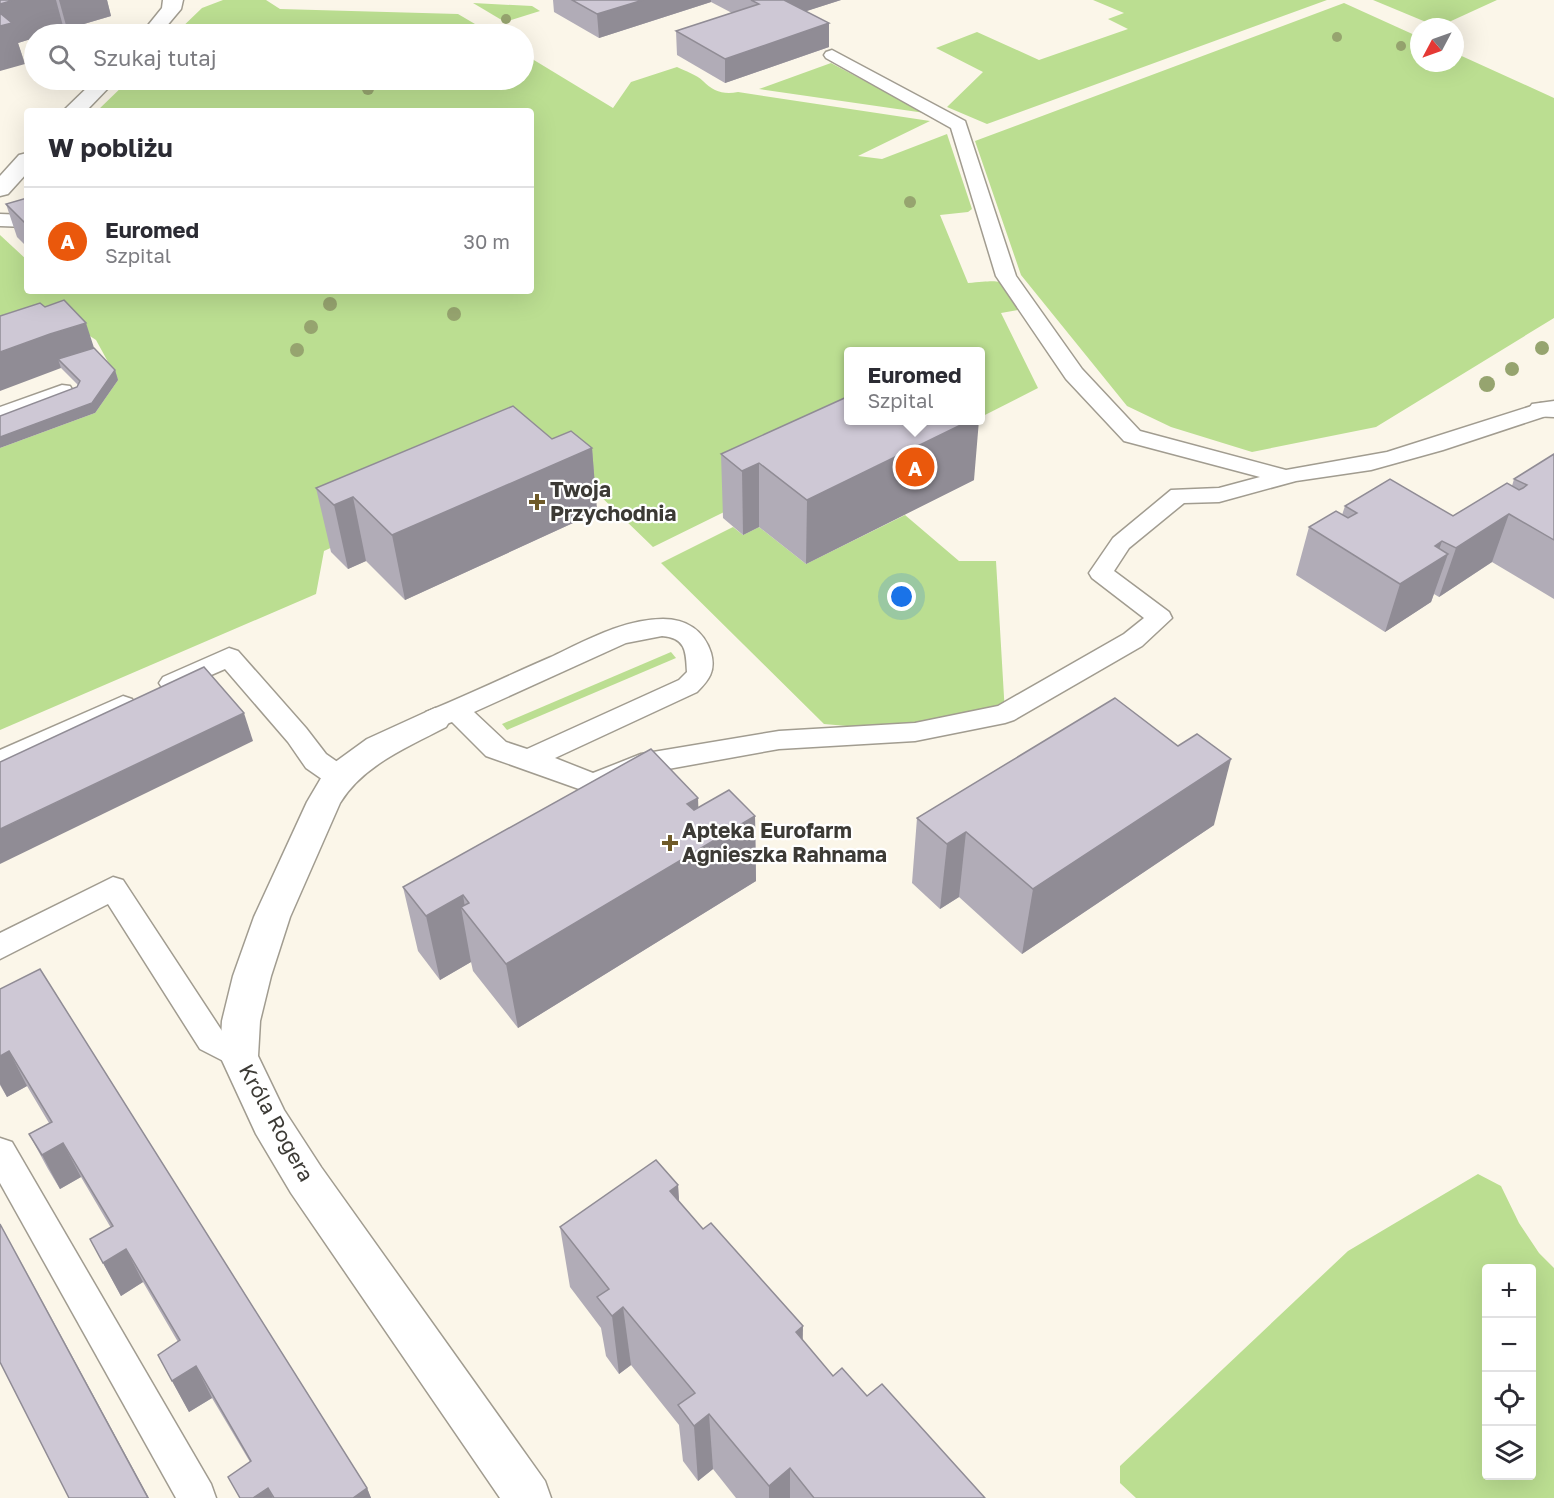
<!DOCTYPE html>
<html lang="pl">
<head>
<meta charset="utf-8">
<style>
	:root { --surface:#fff; --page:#f7f7f7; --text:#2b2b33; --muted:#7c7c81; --line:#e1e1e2; --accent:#ea580c }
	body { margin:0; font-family:"Golos Text",sans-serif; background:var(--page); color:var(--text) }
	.controls { position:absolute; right:18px; bottom:18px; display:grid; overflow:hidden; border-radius:6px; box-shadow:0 6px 24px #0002 }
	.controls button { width:54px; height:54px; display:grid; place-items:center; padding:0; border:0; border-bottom:2px solid var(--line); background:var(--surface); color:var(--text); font:30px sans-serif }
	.compass { position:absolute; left:1410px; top:18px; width:54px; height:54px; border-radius:50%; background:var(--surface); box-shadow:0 6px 24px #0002; rotate:229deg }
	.you { position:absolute; left:902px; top:597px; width:21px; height:21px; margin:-15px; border:4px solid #fff; border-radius:50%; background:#1a73e8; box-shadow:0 0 0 9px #1a73e833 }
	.badge { display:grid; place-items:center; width:39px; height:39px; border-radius:50%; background:var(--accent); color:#fff; font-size:20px; font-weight:700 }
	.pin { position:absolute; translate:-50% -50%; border:3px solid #fff; box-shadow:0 2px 6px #0006 }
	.popup { position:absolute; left:844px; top:347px; width:141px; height:78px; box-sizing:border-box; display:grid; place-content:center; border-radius:6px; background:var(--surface); filter:drop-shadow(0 2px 4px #0005); font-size:20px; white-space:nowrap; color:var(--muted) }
	.popup b { font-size:22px; color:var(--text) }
	.popup::after { content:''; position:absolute; left:50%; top:100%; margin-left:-12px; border:12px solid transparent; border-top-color:var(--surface) }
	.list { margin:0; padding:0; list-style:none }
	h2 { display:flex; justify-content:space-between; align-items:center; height:78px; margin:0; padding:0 24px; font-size:26px }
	h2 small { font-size:20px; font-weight:400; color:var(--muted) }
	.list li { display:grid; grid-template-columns:39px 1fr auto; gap:18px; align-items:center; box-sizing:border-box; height:108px; padding:0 24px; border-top:2px solid var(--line) }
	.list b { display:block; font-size:22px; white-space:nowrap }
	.list p { margin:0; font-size:20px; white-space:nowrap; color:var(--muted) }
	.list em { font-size:20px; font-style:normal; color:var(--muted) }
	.icon { flex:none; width:33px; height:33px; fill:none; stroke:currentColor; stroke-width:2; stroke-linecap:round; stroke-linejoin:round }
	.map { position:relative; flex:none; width:1554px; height:1498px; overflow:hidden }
	.search { position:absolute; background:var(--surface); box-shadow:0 6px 24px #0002; left:24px; top:24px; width:510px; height:66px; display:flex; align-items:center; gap:15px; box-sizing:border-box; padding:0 21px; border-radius:33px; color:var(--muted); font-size:22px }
	.panel { position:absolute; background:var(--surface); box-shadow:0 6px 24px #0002; left:24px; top:108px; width:510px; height:186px; border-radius:6px }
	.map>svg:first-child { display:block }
	.green { fill:#bbde91; fill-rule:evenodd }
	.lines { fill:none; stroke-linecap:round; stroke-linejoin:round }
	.service-casing { stroke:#a19c90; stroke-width:3 }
	.minor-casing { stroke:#a19c90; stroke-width:3 }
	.service { fill:#fff; fill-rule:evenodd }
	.minor { fill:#fff; fill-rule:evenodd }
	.tree { fill:#96a46f }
	.wall { fill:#b1acb7 }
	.shaded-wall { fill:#908c95 }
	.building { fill:#cec8d5; stroke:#908c95; stroke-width:1.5 }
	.poi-dot { fill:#6e5928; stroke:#fff; stroke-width:2 }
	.labels { text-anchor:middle; stroke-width:4.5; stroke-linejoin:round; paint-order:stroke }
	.poi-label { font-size:21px; font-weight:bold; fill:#3c3a35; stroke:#fff; text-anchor:start }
	.street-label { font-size:21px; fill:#3c3a35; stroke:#fff }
</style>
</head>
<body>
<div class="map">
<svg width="1554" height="1498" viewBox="0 0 1554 1498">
	<rect width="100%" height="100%" fill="#fbf6e9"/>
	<g class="green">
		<polygon points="223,0 266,0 280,9 458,14 492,34 175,34 202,8"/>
		<polygon points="1093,0 1327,0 987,124 947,107 983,72 936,48 977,32 1039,60 1128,29 1108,19 1124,13"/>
		<polygon points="1373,0 1497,0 1438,27"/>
		<polygon points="473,3 532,6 540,11 505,22"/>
		<polygon points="1344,3 1419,37 1419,63 1455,63 1455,53 1554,98 1554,318 1376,427 1252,452 1171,427 1127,406 1021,275 975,141"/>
		<path d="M524 54 613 108 631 82 677 67C685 71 697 75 703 81 713 91 723 95 738 92L930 121 858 156 882 159 947 134 972 209 968 212 940 215 968 283C1006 280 1002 277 1023 309L1001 313 1038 388 981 417V352H849V420L907 422 653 547 593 489 540 451 324 551 316 594 0 730V448L95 413 118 380 96 340 52 311 0 330V235L27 260V291H531V111H97L129 80H524Z"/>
		<polygon points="831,63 925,113 759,89"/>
		<polygon points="905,515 959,561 996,561 1005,714 915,732 824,724 661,563 733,527 743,535 759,527 806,564"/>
		<polygon points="671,652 676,658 507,730 502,724"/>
		<path d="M1478 1174 1501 1186 1519 1223 1539 1253 1554 1268V1498H1136L1120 1483V1466L1348 1251ZM1486 1268H1532V1476H1486Z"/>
	</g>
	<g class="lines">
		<g class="service-casing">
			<g id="service">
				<path d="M832 50 965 121 1016 276 1082 369 1140 431 1286 470 1387 452 1541 403 1549 405 1552 410 1549 415 1443 450 1371 470 1296 481 1219 502 1184 503 1129 548 1114 571 1169 612 1172 618 1142 646 1014 720 1005 723 915 741 779 749 646 773 593 794 486 756 452 722 435 728 426 726 422 719 426 712C468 695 509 675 551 657 585 641 624 619 663 619 686 619 704 630 711 653 716 671 709 680 697 692L555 758 593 773 641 754 779 731 915 723 998 706 1124 634 1144 618 1092 578 1089 573 1113 538 1171 490 1219 488 1260 477 1124 441 1066 379 996 276 951 128 826 58 824 55 826 52ZM662 636C686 638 686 651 687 672L679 680 527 749 506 742 474 712 626 643Z"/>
				<polygon points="0,214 27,215 27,227 0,226"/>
				<polygon points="62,385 70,386 73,391 70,396 0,421 0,407"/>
				<polygon points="229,648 238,651 306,728 326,754 349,770 353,777 349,784 339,787 329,784 306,768 288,742 225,669 172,692 163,689 159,683 163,677"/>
				<polygon points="123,696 132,699 136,705 132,711 0,771 0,750"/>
				<polygon points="113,877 123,880 222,1031 250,1047 255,1056 250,1065 239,1069 200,1049 108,904 0,959 0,933"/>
				<polygon points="0,1138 12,1142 211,1484 216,1498 176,1498 0,1183"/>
			</g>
		</g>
		<g class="minor-casing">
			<g id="minor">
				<polygon points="163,0 183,0 181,9 160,34 141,34 162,8"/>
				<polygon points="95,80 116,80 86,111 63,111"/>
				<polygon points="27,153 27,173 8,194 0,196 0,176 19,155"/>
				<polygon points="1554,401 1554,417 1532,416 1528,410 1532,404"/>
				<path d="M435 708 446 711 451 719 446 727C408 747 363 765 340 803L290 917 271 976 260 1021 258 1056 284 1110 321 1167 545 1481 551 1498H500L291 1193 256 1134 220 1056 222 1021 233 976 254 917 307 802 327 768 367 739Z"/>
			</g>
		</g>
		<use href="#service" class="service"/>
		<use href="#minor" class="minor"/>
	</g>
	<g class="tree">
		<circle cx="506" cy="19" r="5"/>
		<circle cx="1337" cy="37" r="5"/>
		<circle cx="1401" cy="46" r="5"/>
		<circle cx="368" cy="89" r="6"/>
		<circle cx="910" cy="202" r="6"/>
		<circle cx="330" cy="304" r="7"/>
		<circle cx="454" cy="314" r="7"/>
		<circle cx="311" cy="327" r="7"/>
		<circle cx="1542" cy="348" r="7"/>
		<circle cx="297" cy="350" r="7"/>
		<circle cx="1512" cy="369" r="7"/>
		<circle cx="1487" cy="384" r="8"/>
	</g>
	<g class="wall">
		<polygon points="0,0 107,0 111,16 67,29 63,26 58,27 59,31 34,34 34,38 18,43 25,64"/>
		<polygon points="553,0 841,0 806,11 829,47 725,83 677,55 676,31 732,13 711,2 599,38 554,12"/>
		<polygon points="27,198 27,247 17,237 6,204"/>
		<polygon points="0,316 94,348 115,370 118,380 95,413 77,387 78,385 61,368"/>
		<polygon points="552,439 592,448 597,512 405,600 366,561 348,569 331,552 316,488"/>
		<polygon points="721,454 974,480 806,564 759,527 743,535 723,518"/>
		<polygon points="1554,454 1554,599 1492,562 1439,597 1434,594 1431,602 1385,632 1296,575 1309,527 1342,515 1345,506 1453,516 1512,486 1514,479"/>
		<polygon points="698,808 755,816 756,881 518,1028 473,971 471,962 440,980 418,951 403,887"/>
		<polygon points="917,818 1214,825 1022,954 959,897 940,909 912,883"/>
		<polygon points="0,989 367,1488 371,1498 239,1498 250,1462 212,1398 189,1412 158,1355 178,1342 143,1282 121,1296 90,1239 111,1228 81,1177 60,1189 48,1169 29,1134 49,1123 27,1086 7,1097 0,1085"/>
		<polygon points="678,1185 679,1202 833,1376 867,1396 985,1498 736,1498 713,1469 698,1481 683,1461 679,1425 631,1365 619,1374 606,1356 601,1328 570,1287 560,1227"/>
	</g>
	<g class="shaded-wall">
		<polygon points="14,0 56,0 63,26 58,27 59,31 47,34 34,34 34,38 18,43 25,64 0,71 0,4"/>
		<polygon points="59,0 107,0 111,16 67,29"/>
		<polygon points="643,0 711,0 711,2 599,38 597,14"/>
		<polygon points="779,0 841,0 779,20"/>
		<polygon points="829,23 829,47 725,83 725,59"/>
		<polygon points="86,323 97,357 58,359 61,368 0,391 0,352 50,334"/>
		<polygon points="115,370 118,380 95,413 0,448 0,437"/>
		<polygon points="971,420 979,420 974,480 806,564 807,500"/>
		<polygon points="592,448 597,512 405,600 392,535"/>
		<polygon points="759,463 759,527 743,535 742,471"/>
		<polygon points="353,497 366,561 348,569 334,505"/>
		<polygon points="1509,514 1492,562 1439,597 1456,548"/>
		<polygon points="1442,541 1435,562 1448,554 1431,602 1385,632 1400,584 1435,546"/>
		<polygon points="244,713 253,741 0,864 0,829"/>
		<polygon points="1231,759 1214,825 1022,954 1033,889"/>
		<polygon points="698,798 700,849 755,816 756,881 518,1028 506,964 687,804"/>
		<polygon points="966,832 959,897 940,909 947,844"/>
		<polygon points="463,895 466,914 461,907 471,962 440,980 426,916"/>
		<polygon points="9,1051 27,1086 7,1097 0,1084 0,1056"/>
		<polygon points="63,1143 81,1177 60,1189 42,1155"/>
		<polygon points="678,1185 682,1246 670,1191"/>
		<polygon points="0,1223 149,1498 148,1498"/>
		<polygon points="126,1249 143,1282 121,1296 103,1263"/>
		<polygon points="623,1307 631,1365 619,1374 612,1316"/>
		<polygon points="803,1326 802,1384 796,1332"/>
		<polygon points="196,1366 212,1398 189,1412 172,1381"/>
		<polygon points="709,1414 713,1469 698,1481 694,1426"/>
		<polygon points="790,1468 790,1498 769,1498 769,1486"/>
		<polygon points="268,1488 273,1498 253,1498"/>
		<polygon points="367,1488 371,1498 353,1498"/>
	</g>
	<g class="building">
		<polygon points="0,0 14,0 0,4"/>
		<polygon points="572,0 643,0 597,14"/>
		<polygon points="751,0 784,0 829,23 725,59 676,31 759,4"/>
		<polygon points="0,13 12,23 0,26"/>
		<polygon points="27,198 27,225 6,204"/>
		<polygon points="64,300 86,323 50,334 0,352 0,316 40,303 45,307"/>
		<polygon points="94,348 115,370 92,403 0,437 0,416 77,387 80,381 58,359"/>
		<polygon points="849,396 849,420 971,420 807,500 759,463 742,471 721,454"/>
		<polygon points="513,406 552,439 571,431 592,448 392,535 353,497 334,505 316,488"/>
		<polygon points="1554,454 1554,540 1509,514 1456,548 1442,541 1435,546 1448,554 1400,584 1309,527 1336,511 1348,518 1357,513 1345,506 1390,479 1453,516 1507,483 1519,490 1523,488 1527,485 1514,479"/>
		<polygon points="204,667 244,713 0,829 0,762"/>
		<polygon points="1115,698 1178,746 1197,734 1231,759 1033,889 966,832 947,844 917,818"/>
		<polygon points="651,749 698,798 687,804 694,810 729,790 755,816 506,964 461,907 469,903 463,895 426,916 403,887"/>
		<polygon points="40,969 367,1488 353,1498 274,1498 268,1488 253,1498 240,1498 228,1477 251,1461 196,1366 172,1381 158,1355 180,1340 126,1249 103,1263 90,1239 113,1226 63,1143 42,1155 29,1134 52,1122 9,1051 0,1056 0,989"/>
		<polygon points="656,1160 678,1185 670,1191 703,1229 711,1223 803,1326 796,1332 833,1376 842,1368 867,1396 882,1384 985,1498 814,1498 790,1468 769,1486 709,1414 694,1426 678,1405 695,1393 623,1307 612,1316 597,1297 609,1289 560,1227"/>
		<polygon points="0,1224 148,1498 69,1498 0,1362"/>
	</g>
	<g class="poi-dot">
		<path d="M534 493h6v6h6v6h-6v6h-6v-6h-6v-6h6z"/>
		<path d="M667 834h6v6h6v6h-6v6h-6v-6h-6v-6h6z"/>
	</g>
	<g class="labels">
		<g class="poi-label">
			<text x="550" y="497">Twoja<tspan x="550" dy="24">Przychodnia</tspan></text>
			<text x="682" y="838">Apteka Eurofarm<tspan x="682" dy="24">Agnieszka Rahnama</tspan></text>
		</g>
		<g class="street-label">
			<text transform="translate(276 1123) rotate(61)" y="7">Króla Rogera</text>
		</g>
	</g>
</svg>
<div class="controls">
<button>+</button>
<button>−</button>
<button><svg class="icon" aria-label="locate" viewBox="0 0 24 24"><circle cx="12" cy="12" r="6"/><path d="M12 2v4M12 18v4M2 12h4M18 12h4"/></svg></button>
<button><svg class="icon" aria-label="layers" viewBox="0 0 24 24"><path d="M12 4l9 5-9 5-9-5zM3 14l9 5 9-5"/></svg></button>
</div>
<svg class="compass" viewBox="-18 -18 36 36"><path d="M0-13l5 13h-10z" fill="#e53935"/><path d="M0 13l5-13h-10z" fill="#7c7c81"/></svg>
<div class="you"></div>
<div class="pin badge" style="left:915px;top:467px">A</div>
<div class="popup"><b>Euromed</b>Szpital</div>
<div class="search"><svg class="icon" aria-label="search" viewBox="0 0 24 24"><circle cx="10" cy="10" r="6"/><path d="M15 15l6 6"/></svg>Szukaj tutaj</div>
<section class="panel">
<h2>W pobliżu<small></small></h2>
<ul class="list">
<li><span class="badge">A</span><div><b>Euromed</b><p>Szpital</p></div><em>30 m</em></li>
</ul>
</section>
</div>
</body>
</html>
